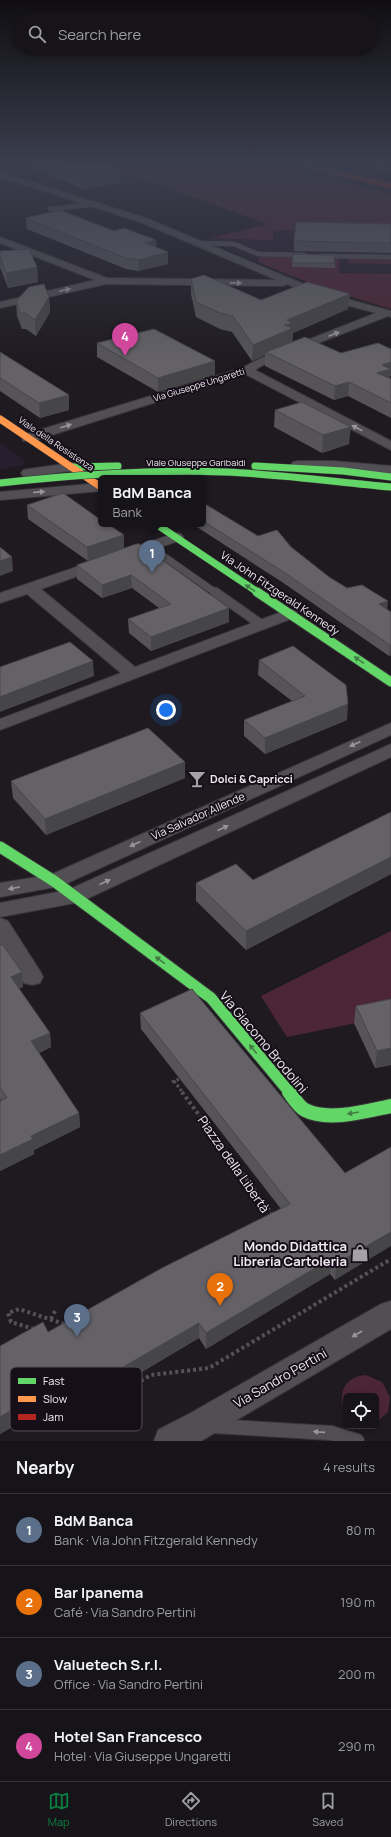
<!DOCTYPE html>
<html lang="en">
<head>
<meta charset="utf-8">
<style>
	:root { --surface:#161418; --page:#232125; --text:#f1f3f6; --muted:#9e9ea2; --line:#353337; --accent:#0b8043 }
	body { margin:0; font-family:Manrope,sans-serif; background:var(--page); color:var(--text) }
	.controls { position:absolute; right:12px; bottom:12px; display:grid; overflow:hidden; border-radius:6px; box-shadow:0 2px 6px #0003 }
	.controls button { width:36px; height:36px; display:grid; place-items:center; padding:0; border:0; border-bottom:1px solid var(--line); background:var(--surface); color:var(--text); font:20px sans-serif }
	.you { position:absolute; left:166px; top:710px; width:14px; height:14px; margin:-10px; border:3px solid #fff; border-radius:50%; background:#1a73e8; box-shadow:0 0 0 6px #1a73e833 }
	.badge { display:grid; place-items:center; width:26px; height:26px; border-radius:50%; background:var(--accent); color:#fff; font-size:13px; font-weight:700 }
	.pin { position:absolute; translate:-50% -33px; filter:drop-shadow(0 1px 2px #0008) }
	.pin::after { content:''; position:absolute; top:21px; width:14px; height:12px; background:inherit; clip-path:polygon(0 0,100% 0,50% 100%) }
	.popup { position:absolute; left:98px; top:475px; width:108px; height:52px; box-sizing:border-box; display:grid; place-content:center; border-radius:6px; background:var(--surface); filter:drop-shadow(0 1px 3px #0005); font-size:13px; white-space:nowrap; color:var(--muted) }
	.popup b { font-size:15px; color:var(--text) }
	.popup::after { content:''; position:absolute; left:50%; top:100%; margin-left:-8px; border:8px solid transparent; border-top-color:var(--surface) }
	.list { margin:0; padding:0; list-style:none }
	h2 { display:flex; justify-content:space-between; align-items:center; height:52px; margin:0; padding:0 16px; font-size:17px }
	h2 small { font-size:13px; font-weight:400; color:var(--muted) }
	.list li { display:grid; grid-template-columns:26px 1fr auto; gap:12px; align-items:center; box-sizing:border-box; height:72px; padding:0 16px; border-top:1px solid var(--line) }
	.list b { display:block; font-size:15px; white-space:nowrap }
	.list p { margin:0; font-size:13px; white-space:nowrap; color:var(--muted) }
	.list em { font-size:13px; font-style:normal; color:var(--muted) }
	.icon { flex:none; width:22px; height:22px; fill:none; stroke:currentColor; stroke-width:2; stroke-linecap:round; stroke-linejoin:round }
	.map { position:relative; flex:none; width:391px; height:1441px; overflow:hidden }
	.search { position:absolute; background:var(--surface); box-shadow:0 2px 6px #0003; left:12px; right:12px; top:12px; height:44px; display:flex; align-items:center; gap:10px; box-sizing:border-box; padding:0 14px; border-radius:22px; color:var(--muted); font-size:15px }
	.sheet { height:340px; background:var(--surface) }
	nav { display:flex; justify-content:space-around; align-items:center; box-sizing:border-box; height:56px; border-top:1px solid var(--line); background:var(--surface); font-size:11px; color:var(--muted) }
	nav a { display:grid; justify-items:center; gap:2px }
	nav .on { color:var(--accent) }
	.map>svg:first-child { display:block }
	.built { fill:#281e2d }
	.green { fill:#4c2637 }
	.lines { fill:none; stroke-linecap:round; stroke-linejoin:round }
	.lane-far3-casing { stroke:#3a373b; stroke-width:5.5 }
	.lane-far2-casing { stroke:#3a373b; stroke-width:8 }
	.lane-far1-casing { stroke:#3a373b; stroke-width:11 }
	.lane-casing { stroke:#3a373b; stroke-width:16 }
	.street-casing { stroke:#3a373b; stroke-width:2 }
	.fast-far3-casing { stroke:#3a373b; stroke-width:8 }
	.fast-far2-casing { stroke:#3a373b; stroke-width:11 }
	.fast-far1-casing { stroke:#3a373b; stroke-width:13 }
	.fast-casing { stroke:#3a373b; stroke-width:16 }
	.slow-casing { stroke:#3a373b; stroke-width:8 }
	.jam-casing { stroke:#3a373b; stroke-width:5.5 }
	.path-far1 { stroke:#555257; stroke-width:3; stroke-dasharray:2.5 2.5; stroke-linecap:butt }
	.path { stroke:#555257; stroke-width:4; stroke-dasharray:3 3; stroke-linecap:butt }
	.lane-far3 { stroke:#524f54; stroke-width:4.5 }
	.lane-far2 { stroke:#524f54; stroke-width:7 }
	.lane-far1 { stroke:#524f54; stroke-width:9 }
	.lane { stroke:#524f54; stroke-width:14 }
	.street { fill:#524f54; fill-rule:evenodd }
	.fast-far3 { stroke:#63d668; stroke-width:7 }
	.fast-far2 { stroke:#63d668; stroke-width:9 }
	.fast-far1 { stroke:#63d668; stroke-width:11 }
	.fast { stroke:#63d668; stroke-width:14 }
	.slow { stroke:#ff974d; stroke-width:7 }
	.jam { stroke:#b3261e; stroke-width:4.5 }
	.fast-bridge-casing { stroke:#3a373b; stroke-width:8; stroke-linecap:butt }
	.fast-bridge { stroke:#63d668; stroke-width:7 }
	.wall { fill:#565459 }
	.shaded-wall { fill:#464548 }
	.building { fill:#646267; stroke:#464548 }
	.oneway { fill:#99959c }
	.oneway2 { fill:#407c44 }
	.labels { text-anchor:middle; stroke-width:4; stroke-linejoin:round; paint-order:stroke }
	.far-street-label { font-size:9px; fill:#f0eaf3; stroke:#160f19 }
	.street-label { font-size:11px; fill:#f0eaf3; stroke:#160f19 }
	.poi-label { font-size:11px; font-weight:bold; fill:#f0eaf3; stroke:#160f19; text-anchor:start }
	.near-street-label { font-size:13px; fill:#f0eaf3; stroke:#160f19 }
	.near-poi-label { font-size:13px; font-weight:bold; fill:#f0eaf3; stroke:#160f19; text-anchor:end }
	.key { fill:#160f19; stroke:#57515a; stroke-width:1 }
	.key-label { font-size:11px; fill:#f0eaf3 }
</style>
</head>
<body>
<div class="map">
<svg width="391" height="1441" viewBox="0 0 391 1441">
	<rect width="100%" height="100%" fill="#1e1a20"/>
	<g class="built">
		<polygon points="391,197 391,280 291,277 205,239"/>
		<polygon points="0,443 21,458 25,462 23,465 0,470"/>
	</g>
	<g class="green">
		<polygon points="128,163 265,163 391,194 391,234 274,230 273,240 210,238 268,224 108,167"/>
		<path d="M260 256 339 258V273L391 274V309C345 296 302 281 258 262Z"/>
		<polygon points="348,258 391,259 391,264 348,263"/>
		<polygon points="391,931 391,1016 287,1037 261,996"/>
		<path d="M366 1375 382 1382 390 1397 388 1412 376 1423V1396H346V1412C336 1394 345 1376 366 1375Z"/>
	</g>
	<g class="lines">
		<g class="lane-far3-casing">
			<g id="lane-far3">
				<polyline points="50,209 95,204"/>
				<polyline points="197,243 234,244 258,254 304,255"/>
				<polyline points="322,256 391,257"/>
			</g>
		</g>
		<g class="lane-far2-casing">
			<polyline id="lane-far2" points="149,546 216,593"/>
		</g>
		<g class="lane-far1-casing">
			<polyline id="lane-far1" points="215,592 262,625"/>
		</g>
		<g class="lane-casing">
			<polyline id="lane" points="213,1426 331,1433 357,1441"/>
		</g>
		<g class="street-casing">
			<g id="street">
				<polygon points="358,163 371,163 391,168 391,172"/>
				<polygon points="0,172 146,218 325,293 391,311 391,317 388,316 267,363 255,370 391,441 391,450 245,374 33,441 23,441 22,438 23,435 242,368 259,359 376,313 317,297 287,284 283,286 106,284 0,308 0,302 95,280 0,243 0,237 107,278 277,280 140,222 0,177"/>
				<polygon points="298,461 333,461 391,466 391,474 293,468 291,465 293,462"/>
				<polygon points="72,463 77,464 79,467 77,470 28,477 23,476 21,473 23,470 28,469"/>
				<polygon points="101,483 101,491 0,500 0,492"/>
				<polygon points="176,533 181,534 183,537 181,540 41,589 135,667 284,611 290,609 296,611 298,614 296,617 0,730 0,719 121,673 27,594 0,603 0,593"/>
				<polygon points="391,723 391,735 61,886 0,897 0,883 50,875"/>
				<polygon points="391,744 391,757 80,902 0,917 0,903 68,890"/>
				<polygon points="0,918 8,921 40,971 43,977 40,983 32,985 24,983 0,944"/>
				<polygon points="391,1301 391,1329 201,1441 154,1441 158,1430 189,1414 381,1304"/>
			</g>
		</g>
		<g class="fast-far3-casing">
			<g id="fast-far3">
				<polyline points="255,466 343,471 391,477"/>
				<polyline points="72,467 118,466"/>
				<polyline points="156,524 259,593"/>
			</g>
		</g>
		<g class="fast-far2-casing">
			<polyline id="fast-far2" points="257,592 391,682"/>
		</g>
		<g class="fast-far1-casing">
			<polyline id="fast-far1" points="0,847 54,881 211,998 290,1093"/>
		</g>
		<g class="fast-casing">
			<path id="fast" d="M289 1092C293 1097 299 1107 305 1110 328 1122 367 1111 391 1106"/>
		</g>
		<g class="slow-casing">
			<polyline id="slow" points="0,419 101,487"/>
		</g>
		<g class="jam-casing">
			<polyline id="jam" points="297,163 391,186"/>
		</g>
		<g class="path-far1">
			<polyline points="174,1081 183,1093"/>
			<polyline points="172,1082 179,1079"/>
		</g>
		<g class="path">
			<polyline points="182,1092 272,1214 270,1215"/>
			<polyline points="51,1319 55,1311"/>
			<polyline points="34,1329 11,1322 8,1313 19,1309 64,1324"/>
			<polyline points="66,1413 80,1415 151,1375 209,1368 391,1259"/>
		</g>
		<use href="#lane-far3" class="lane-far3"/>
		<use href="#lane-far2" class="lane-far2"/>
		<use href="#lane-far1" class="lane-far1"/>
		<use href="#lane" class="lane"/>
		<use href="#street" class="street"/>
		<use href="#fast-far3" class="fast-far3"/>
		<use href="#fast-far2" class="fast-far2"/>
		<use href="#fast-far1" class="fast-far1"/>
		<use href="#fast" class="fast"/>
		<use href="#slow" class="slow"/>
		<use href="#jam" class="jam"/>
		<g class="fast-bridge-casing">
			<path id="fast-bridge" d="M0 483C74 475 150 469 225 472 280 474 336 482 391 487"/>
		</g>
		<use href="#fast-bridge" class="fast-bridge"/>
	</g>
	<g class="wall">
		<polygon points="19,163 105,163 121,182 83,189 33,168 33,166"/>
		<polygon points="26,218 157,248 168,252 168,264 138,271 126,269 27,229"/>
		<polygon points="391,224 391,253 294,251 294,241"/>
		<polygon points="0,251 37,267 38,282 8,288 0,267"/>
		<polygon points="293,254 335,263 335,268 292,267"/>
		<polygon points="191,279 261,300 350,294 348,309 293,333 292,342 390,376 390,379 391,379 391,418 348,396 334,400 265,366 265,355 252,361 232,332 220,329 196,317 191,294"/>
		<polygon points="49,297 50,312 36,336 26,329 22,329 17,316 16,301"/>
		<polygon points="97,343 215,361 215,375 158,392 97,357"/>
		<polygon points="0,352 69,395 69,410 40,418 0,391"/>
		<polygon points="275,410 349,444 322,453 274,427"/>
		<polygon points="27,505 124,548 229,608 229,622 151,651 129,633 128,619 159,608 132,588 102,598 77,579 77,565 88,561 28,519"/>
		<polygon points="203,507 258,536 291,547 329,577 347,588 387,610 391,655 389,656 282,582 197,527 197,524 203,524"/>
		<polygon points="259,660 347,720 265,754 244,736 244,720 292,701 258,675"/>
		<polygon points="185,778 46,835 13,798 11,781"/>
		<polygon points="391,812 391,874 246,950 196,901 196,883 253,880"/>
		<polygon points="0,945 22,972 23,987 19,989 50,1033 51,1047 39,1053 79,1113 80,1127 34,1150 34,1154 0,1171 0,1101 1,1100 0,1099"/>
		<polygon points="391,999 391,1065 375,1068 354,1023 356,1006"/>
		<polygon points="140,1013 345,1173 391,1147 335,1280 330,1274 206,1349 199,1338 83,1407 74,1391 0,1434 0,1346 48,1332 281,1209 141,1029"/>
	</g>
	<g class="shaded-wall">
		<polygon points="121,169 121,182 83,189 82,176"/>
		<polygon points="156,240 157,252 145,243"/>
		<polygon points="168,252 168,264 138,271 138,260"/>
		<polygon points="37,267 38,282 8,288 6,273"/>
		<polygon points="350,294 348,309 293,333 292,344 266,352 265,355 252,361 253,345 284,325 287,320"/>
		<polygon points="49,297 50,312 36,336 35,320"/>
		<polygon points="215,361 215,375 158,392 158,378"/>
		<polygon points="391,362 391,376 390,376 389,383 377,373 382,365"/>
		<polygon points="349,382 348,396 334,400 335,386"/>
		<polygon points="69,395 69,410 40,418 39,403"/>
		<polygon points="351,427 349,444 322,453 323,435"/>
		<polygon points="124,535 124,549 88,562 87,547"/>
		<polygon points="12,557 13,571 0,576 0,561"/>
		<polygon points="131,575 132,588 102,598 102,585"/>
		<polygon points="388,601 387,612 379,604"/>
		<polygon points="229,608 229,622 151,651 151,637"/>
		<polygon points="390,645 391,645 391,655 389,656"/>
		<polygon points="93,661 94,676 0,712 0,697"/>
		<polygon points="348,704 347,720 265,754 265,738"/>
		<polygon points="185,762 185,778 46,835 45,819"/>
		<polygon points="391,857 391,874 246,950 246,931"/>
		<polygon points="22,972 23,987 12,991 11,977"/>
		<polygon points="50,1033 51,1047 33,1056 31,1041"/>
		<polygon points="391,1048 391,1065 375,1068 377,1051"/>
		<polygon points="79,1113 80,1127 34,1150 34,1154 0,1171 0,1155 31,1136"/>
		<polygon points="391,1232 391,1246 335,1280 336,1264"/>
		<polygon points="332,1258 330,1274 206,1349 206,1333"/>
		<polygon points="199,1323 199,1338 83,1407 82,1391"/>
		<polygon points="73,1375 74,1391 0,1434 0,1417"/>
	</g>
	<g class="building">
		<polygon points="50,163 105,163 121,169 82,176"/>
		<polygon points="60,210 114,231 124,228 156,240 145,243 168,252 138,260 126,258 26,218"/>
		<polygon points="296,222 391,224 391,243 294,241"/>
		<polygon points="29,249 37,267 6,273 0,256 0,251"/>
		<polygon points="293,254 334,255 335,263 292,263"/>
		<polygon points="204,275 261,300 307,282 350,294 287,320 292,323 284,325 293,328 253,345 233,316 220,313 196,302 191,279"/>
		<polygon points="44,284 49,297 35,320 25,313 20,313 16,301 29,287"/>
		<polygon points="154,329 215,361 158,378 97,343"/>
		<polygon points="305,337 341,353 378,343 391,349 391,362 382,365 391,369 377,373 391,379 391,403 349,382 335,386 266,352"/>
		<polygon points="0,352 69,395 39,403 0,378"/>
		<polygon points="302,402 351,427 323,435 275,410"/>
		<polygon points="63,493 101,520 101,524 108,524 124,535 87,547 27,505"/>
		<polygon points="205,504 258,536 277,530 291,547 329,577 347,588 362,585 388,601 379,604 391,612 391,645 390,645 282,571 203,521 203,507"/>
		<polygon points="136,544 140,544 229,608 151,637 128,619 171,604 131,575 102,585 77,565"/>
		<polygon points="0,547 12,557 0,561"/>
		<polygon points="70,642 93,661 0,697 0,667"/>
		<polygon points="293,646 346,685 348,704 265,738 244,720 305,696 259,660"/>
		<polygon points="148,728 185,762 45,819 11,781"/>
		<polygon points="391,812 391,857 246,931 196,883 236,864 253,880"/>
		<polygon points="2,944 22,972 11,977 50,1033 31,1041 79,1113 31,1136 33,1139 0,1155 0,1101 7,1098 0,1087 0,945"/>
		<polygon points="192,989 345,1173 391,1147 391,1232 336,1264 332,1258 206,1333 199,1323 82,1391 73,1375 0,1417 0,1346 43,1322 48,1332 162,1268 290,1204 140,1013"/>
		<polygon points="391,999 391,1048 377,1051 356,1006"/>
	</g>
	<defs><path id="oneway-solid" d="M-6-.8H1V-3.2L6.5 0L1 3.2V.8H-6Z"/></defs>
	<g class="oneway">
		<use href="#oneway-solid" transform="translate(236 283) rotate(1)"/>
		<use href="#oneway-solid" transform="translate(65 290) rotate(-13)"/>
		<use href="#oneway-solid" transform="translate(334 334) rotate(-21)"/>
		<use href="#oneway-solid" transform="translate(66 426) rotate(-17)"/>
		<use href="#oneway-solid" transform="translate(357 428) rotate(-152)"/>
		<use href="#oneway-solid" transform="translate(39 492) rotate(-5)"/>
		<use href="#oneway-solid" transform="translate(355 744) rotate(156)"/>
		<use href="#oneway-solid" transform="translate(223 828) rotate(-25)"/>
		<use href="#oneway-solid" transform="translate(135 844) rotate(156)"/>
		<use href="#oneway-solid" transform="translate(105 882) rotate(-25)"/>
		<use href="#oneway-solid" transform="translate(14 888) rotate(170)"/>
		<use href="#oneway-solid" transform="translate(357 1334) rotate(150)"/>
		<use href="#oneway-solid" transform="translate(319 1432) rotate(-176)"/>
	</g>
	<g class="oneway2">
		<use href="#oneway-solid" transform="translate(250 588) rotate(-146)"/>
		<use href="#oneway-solid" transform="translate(359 660) rotate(-146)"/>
		<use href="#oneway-solid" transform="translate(160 960) rotate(-144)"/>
		<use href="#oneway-solid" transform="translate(253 1049) rotate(-129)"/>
		<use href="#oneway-solid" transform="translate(353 1113) rotate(170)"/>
	</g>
	<linearGradient id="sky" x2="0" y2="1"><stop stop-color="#100e12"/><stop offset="0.45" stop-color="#3b3e4e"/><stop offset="1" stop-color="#3b3e4e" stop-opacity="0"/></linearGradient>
	<rect width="391" height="365" fill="url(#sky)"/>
	<defs>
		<g id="bar-bare" transform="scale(1.38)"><path d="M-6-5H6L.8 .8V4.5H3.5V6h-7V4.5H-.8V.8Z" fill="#a6a1a9" stroke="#160f19" stroke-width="2.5" paint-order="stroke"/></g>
		<g id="shop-bare" transform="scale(1.38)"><path d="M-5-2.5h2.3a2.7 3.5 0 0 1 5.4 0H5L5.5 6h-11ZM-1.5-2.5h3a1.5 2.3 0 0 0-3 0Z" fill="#a6a1a9" stroke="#160f19" stroke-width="2.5" paint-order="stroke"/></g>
	</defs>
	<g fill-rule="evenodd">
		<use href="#bar-bare" x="197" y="779"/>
		<use href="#shop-bare" x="360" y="1253"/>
	</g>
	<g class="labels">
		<g class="far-street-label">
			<text transform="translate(199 385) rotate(-17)" y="3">Via Giuseppe Ungaretti</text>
			<text transform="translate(56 444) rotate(34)" y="3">Viale della Resistenza</text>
			<text x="196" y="466">Viale Giuseppe Garibaldi</text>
		</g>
		<g class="street-label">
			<text transform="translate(280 593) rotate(34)" y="4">Via John Fitzgerald Kennedy</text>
			<text transform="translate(198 816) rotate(-24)" y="4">Via Salvador Allende</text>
		</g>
		<g class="poi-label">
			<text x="210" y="783">Dolci &amp; Capricci</text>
		</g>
		<g class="near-street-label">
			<text transform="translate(264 1042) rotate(50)" y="5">Via Giacomo Brodolini</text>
			<text transform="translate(234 1164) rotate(55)" y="5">Piazza della Libertà</text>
			<text transform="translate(280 1378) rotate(-30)" y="5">Via Sandro Pertini</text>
		</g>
		<g class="near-poi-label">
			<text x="347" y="1251">Mondo Didattica<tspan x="347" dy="15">Libreria Cartoleria</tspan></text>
		</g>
	</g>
	<rect x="10" y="1367" width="132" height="64" rx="6" class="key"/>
	<rect x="18" y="1378" width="18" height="6" fill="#63d668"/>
	<rect x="18" y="1396" width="18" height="6" fill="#ff974d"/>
	<rect x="18" y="1414" width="18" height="6" fill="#b3261e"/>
	<g class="key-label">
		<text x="43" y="1385">Fast</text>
		<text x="43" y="1403">Slow</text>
		<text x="43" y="1421">Jam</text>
	</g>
</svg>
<div class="controls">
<button><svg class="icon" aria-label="locate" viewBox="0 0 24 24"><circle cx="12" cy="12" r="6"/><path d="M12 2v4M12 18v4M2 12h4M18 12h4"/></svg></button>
</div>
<div class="you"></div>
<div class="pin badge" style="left:152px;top:573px;background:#5c6f8a">1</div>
<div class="popup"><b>BdM Banca</b>Bank</div>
<div class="pin badge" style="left:220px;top:1306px;background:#e8710a">2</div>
<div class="pin badge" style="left:77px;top:1337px;background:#5c6f8a">3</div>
<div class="pin badge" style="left:125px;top:356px;background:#d1479c">4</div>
<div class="search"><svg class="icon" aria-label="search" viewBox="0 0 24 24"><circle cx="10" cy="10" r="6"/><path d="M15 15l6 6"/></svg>Search here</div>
</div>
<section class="sheet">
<h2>Nearby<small>4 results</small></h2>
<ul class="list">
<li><span class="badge" style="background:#5c6f8a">1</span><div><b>BdM Banca</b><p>Bank · Via John Fitzgerald Kennedy</p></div><em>80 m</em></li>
<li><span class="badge" style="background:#e8710a">2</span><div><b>Bar Ipanema</b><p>Café · Via Sandro Pertini</p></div><em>190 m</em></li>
<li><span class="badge" style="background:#5c6f8a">3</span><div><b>Valuetech S.r.l.</b><p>Office · Via Sandro Pertini</p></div><em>200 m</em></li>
<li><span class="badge" style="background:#d1479c">4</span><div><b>Hotel San Francesco</b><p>Hotel · Via Giuseppe Ungaretti</p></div><em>290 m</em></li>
</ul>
</section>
<nav>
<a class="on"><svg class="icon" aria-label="map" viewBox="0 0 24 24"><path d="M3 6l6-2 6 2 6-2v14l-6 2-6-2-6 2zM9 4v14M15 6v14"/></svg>Map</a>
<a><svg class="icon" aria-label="directions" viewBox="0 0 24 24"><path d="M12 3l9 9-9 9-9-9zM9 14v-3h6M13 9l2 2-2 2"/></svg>Directions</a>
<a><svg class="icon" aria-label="saved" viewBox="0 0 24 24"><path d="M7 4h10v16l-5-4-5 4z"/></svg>Saved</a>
</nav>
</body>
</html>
